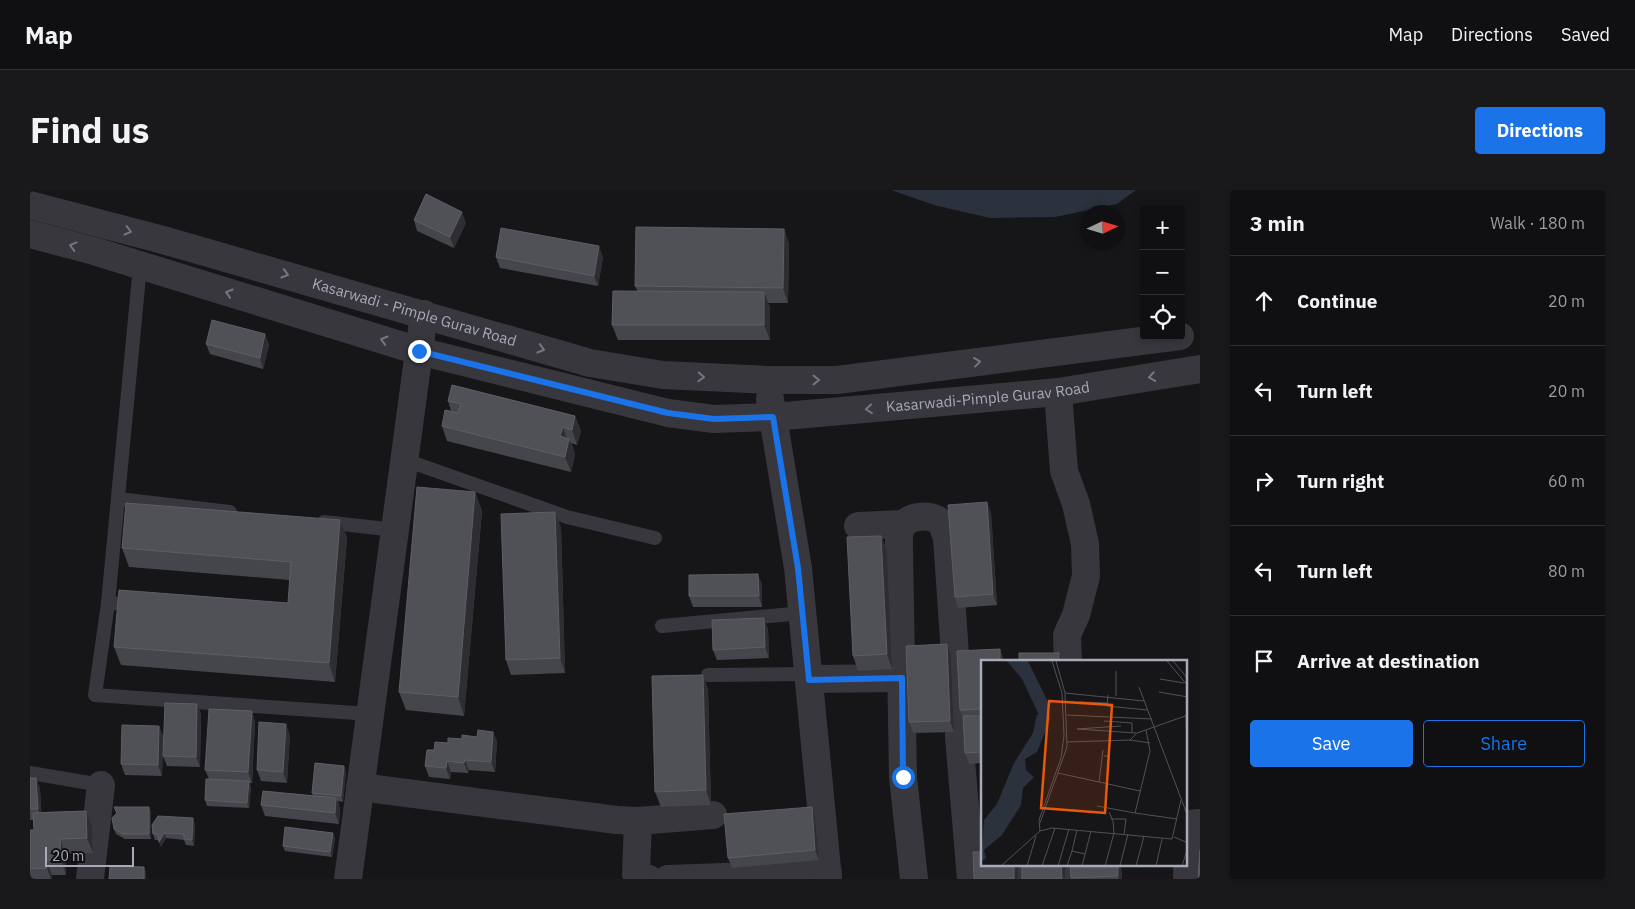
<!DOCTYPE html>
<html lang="en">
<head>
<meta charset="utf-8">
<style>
	:root { --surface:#101012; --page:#19191b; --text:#f1f3f6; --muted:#9c9d9f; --line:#303032; --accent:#1a73e8 }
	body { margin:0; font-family:"IBM Plex Sans",sans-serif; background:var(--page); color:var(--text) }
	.controls { position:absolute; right:15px; top:15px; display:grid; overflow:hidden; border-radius:5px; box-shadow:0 2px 8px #0003 }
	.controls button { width:45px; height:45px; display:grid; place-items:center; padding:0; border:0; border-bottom:1px solid var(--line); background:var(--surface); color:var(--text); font:25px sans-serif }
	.compass { position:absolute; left:1050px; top:15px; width:45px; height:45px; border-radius:50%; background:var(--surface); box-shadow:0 2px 8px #0003; rotate:86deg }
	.scale { position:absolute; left:15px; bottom:12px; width:89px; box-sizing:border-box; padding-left:5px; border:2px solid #a7aab9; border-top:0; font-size:14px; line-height:18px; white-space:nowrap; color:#a7aab9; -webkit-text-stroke:4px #111113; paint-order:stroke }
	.stop { position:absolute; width:15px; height:15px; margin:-11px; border:4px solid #1a73e8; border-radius:50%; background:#fff }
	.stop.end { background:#1a73e8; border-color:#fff; box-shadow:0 1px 5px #0008 }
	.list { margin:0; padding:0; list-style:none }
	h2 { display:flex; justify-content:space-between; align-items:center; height:65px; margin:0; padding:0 20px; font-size:21px }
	h2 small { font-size:16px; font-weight:400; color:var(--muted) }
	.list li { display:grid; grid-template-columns:32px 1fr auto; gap:15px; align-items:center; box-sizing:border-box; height:90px; padding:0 20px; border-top:1px solid var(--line) }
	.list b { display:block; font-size:19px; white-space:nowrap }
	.list em { font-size:16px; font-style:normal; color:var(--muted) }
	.actions { display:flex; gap:10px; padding:15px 20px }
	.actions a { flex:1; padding:11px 0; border:1px solid var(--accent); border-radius:5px; text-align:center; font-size:18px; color:var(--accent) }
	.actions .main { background:var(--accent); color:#fff }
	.icon { flex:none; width:28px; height:28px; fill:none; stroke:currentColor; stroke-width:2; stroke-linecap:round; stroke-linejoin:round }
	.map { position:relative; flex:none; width:1170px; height:689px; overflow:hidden; border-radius:5px }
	header { display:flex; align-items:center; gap:30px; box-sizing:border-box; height:70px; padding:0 25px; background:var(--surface); border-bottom:1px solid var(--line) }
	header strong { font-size:24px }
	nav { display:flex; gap:28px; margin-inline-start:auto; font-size:18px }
	.intro { display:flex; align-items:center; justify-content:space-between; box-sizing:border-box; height:120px; padding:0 30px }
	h1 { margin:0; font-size:35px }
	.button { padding:12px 22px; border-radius:5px; background:var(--accent); color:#fff; font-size:18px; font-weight:700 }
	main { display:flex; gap:30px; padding:0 30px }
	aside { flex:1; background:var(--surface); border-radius:5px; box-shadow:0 2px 8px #0003 }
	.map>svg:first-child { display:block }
	.water { fill:#2b323d }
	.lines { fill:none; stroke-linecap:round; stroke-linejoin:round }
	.service { stroke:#37373d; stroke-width:14 }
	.minor { stroke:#37373d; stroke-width:28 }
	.tertiary { stroke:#37373d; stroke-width:28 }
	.wall { fill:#45464b }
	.shaded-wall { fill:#2e2e32 }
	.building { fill:#505057; stroke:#5e5e66 }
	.oneway { stroke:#757681 }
	.route { stroke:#1a73e8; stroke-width:6 }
	.labels { text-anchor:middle; stroke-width:4; stroke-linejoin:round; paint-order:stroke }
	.street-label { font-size:15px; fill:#a7aab9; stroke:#111113 }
	.inset-road { fill:none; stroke:#505158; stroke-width:1 }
	.view { fill:#e8590c; fill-opacity:0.15; stroke:#e8590c; stroke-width:2.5 }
	.inset-edge { fill:none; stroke:#a7aab9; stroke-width:2.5 }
</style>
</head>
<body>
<header>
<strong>Map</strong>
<nav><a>Map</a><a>Directions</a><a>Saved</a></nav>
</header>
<div class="intro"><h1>Find us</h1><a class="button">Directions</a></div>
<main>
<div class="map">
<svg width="1170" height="689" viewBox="0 0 1170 689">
	<rect width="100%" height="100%" fill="#161618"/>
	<polygon class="water" points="861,0 1106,0 1087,14 1025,27 960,28 904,15"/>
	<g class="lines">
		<g class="service">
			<polyline points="375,270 537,327 625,348"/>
			<polyline points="88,309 200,322"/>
			<polyline points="294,332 365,340"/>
			<polyline points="78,413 65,505 340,524"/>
			<polyline points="107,414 78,413 110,76"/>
			<polyline points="632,436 772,423"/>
			<polyline points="678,485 778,484"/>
			<polyline points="0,583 71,595"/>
		</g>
		<g class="minor">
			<polyline points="1028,202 1034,281 1046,314 1055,354 1056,386 1046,425 1037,445 1038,472"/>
			<polyline points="828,336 873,334"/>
			<polyline points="779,489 872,488"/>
			<polyline points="330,597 587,630 608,631 683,625"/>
			<polyline points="608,631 606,684 619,689"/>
			<polyline points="1041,675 1041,689"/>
			<polyline points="60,689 71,595"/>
			<polyline points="318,689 394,124"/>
			<polyline points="638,689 798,683"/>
			<path d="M884 689 873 587 869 359C869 352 868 342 872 336 880 325 902 323 911 333 914 338 915 343 917 348L929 523V547L941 689"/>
			<polyline points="991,689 991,675"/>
			<polyline points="1157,689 1158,634 1170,633"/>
		</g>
		<g class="tertiary">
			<path id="s1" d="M0 15 133 50 560 173 633 185 737 190H807L1150 146"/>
			<path id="s2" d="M0 44 64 61 389 161 638 223 684 229 743 227 1028 202 1170 179"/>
			<polyline points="740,209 768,378 798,689"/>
		</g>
	</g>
	<g class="wall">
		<polygon points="384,30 436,33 424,58 387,41"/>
		<polygon points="754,39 759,54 758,113 738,113 740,117 740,150 588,150 582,135 608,102 605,96"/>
		<polygon points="466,67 573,67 568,96 470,78"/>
		<polygon points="235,144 239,155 233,179 180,164 176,154"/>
		<polygon points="418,211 545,226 551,241 547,255 541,253 545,264 541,282 417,251 412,236 421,221"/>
		<polygon points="445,302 452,321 434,526 376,520 369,502"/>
		<polygon points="957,312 961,323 967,415 928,418 925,407"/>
		<polygon points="310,330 317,348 305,492 91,475 84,457 258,413 260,390 99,377 92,358"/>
		<polygon points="531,337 535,483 481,485 476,470"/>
		<polygon points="851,346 857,361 862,479 828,481 823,466"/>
		<polygon points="732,394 732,417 663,417 659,406"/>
		<polygon points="738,439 739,468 687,470 683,460"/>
		<polygon points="970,459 974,472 952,472 952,573 939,574 935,563 933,527 930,520 927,461"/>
		<polygon points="921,465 924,542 883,543 879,532"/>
		<polygon points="673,485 678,500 681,615 631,617 625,602"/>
		<polygon points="167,514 171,524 170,577 137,576 133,566"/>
		<polygon points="222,521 225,532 222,593 219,593 221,597 219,618 177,616 175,610 179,589 175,580"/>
		<polygon points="129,536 133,546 132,586 95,585 91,574"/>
		<polygon points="463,542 467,552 465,582 439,580 438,583 421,582 420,589 399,587 395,576 404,560 418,553 432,549 447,547"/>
		<polygon points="260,545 257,593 231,591 227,580"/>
		<polygon points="314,576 316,582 313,612 308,611 310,619 309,634 235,626 231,615 283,606 282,603"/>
		<polygon points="0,588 6,588 10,599 11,622 56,621 62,636 63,663 35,664 36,685 22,685 22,689 0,689 0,640 4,640 3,630 0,630"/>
		<polygon points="84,617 121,622 121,649 95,649 86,644 84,639 86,623"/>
		<polygon points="782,617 785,627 789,670 702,678 698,668"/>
		<polygon points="165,634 164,656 156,655 154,650 136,648 131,657 128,650 125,650 123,644"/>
		<polygon points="303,643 305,648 302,667 255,661 253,656"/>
		<polygon points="1091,675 1092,689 1041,689 1041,688"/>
	</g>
	<g class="shaded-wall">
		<polygon points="432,22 436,33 424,58 420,47"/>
		<polygon points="754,39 759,54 758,113 753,98"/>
		<polygon points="569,56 573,67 568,96 564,86"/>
		<polygon points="734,102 740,117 740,150 734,135"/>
		<polygon points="235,144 239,155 233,179 230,168"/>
		<polygon points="545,226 551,241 547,255 542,240"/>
		<polygon points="533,237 538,252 530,246"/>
		<polygon points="539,249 545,264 541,282 535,267"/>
		<polygon points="445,302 452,321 434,526 428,507"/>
		<polygon points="957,312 961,323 967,415 963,404"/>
		<polygon points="525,322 531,337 535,483 530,468"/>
		<polygon points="310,330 317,348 305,492 299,473"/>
		<polygon points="851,346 857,361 862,479 857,464"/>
		<polygon points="728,384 732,394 732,417 729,406"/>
		<polygon points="734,428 738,439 739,468 735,457"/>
		<polygon points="917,454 921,465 924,542 920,531"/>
		<polygon points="970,459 974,470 974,472 970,472"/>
		<polygon points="1029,463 1032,472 1029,472"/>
		<polygon points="673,485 678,500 681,615 676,600"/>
		<polygon points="167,514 171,524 170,577 166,567"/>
		<polygon points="222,521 225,532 222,593 218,582"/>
		<polygon points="256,534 260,545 257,593 253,582"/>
		<polygon points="129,536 133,546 132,586 128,575"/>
		<polygon points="463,542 467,552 465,582 461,572"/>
		<polygon points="435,570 439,580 438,583 434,573"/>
		<polygon points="417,571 421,582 420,589 416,578"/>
		<polygon points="314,576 316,582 313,612 311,606"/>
		<polygon points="6,588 10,599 12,630 8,619"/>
		<polygon points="219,591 221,597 219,618 217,613"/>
		<polygon points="306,608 310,619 309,634 305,623"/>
		<polygon points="119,617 121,622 121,649 119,644"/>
		<polygon points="782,617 785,627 789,670 785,660"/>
		<polygon points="56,621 62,636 63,663 57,648"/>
		<polygon points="163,628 165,634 164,656 162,650"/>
		<polygon points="134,643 136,648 131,657 129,652"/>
		<polygon points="303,643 305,648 302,667 300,662"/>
		<polygon points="30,649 35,664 36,685 31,670"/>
		<polygon points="16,670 22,685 22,689 21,689 17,678"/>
		<rect x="984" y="675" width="4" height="14"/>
		<polygon points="1031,675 1035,675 1035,689 1032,689"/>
		<polygon points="1088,675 1091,675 1092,689 1089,689 1088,686"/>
		<polygon points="114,677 116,682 116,689 114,689"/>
	</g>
	<g class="building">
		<polygon points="396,4 432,22 420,47 384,30"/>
		<polygon points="606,37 754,39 753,98 605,96"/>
		<polygon points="471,38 569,56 564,86 466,67"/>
		<polygon points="583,101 734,102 734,135 582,135"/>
		<polygon points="182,130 235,144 230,168 176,154"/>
		<polygon points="422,195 545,226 542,240 533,237 530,246 539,249 535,267 412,236 415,220 428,223 431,214 418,211"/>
		<polygon points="387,297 445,302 428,507 369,502"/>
		<polygon points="957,312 963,404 925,407 918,315"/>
		<polygon points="96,313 310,330 299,473 84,457 89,400 258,413 261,372 92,358"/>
		<polygon points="525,322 530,468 476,470 471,324"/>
		<polygon points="851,346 857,464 823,466 817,347"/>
		<polygon points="728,384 729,406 659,406 659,385"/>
		<polygon points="734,428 735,457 683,460 682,430"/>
		<polygon points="917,454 920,531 879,532 876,456"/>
		<polygon points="970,459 970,472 952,472 952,519 930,520 927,461"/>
		<rect x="989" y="463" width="40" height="9"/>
		<polygon points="673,485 676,600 625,602 622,486"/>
		<polygon points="135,513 167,514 166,567 133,566"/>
		<polygon points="179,519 222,521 218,582 175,580"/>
		<polygon points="933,526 952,526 952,562 935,563"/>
		<polygon points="229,532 256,534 253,582 227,580"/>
		<polygon points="92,535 129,536 128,575 91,574"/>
		<polygon points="448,540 463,542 461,572 435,570 434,573 417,571 416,578 395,576 397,560 404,560 405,552 418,553 418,548 432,549 432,545 447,547"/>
		<polygon points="285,573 314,576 311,606 282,603"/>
		<polygon points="0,588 6,588 8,619 0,619"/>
		<polygon points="176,589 219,591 217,613 175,610"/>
		<polygon points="233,601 306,608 305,623 231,615"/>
		<polygon points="84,617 119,617 119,644 93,644 84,639 82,628 87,623"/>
		<polygon points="782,617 785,660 698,668 694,624"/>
		<polygon points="56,621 57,648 30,649 31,670 16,670 17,678 0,679 0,640 4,640 3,623"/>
		<polygon points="128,626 163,628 162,650 154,649 154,644 134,643 129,652 128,644 123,644 122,635"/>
		<polygon points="255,637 303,643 300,662 253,656"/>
		<polygon points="1170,660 1170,689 1168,689"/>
		<polygon points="943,662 952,662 952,675 984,675 984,689 944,689"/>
		<polygon points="992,675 1031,675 1032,689 992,689"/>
		<polygon points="1040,675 1088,675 1088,686 1041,688"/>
		<polygon points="80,676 114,677 114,689 79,689"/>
	</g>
	<defs><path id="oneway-chevron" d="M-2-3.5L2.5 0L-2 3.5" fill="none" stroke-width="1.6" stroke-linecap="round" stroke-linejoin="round" transform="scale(1.25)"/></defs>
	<g class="oneway">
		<use href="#oneway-chevron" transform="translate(98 41) rotate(14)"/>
		<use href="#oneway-chevron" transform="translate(43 56) rotate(-165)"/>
		<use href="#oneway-chevron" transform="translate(255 84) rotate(16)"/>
		<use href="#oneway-chevron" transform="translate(199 103) rotate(-163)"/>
		<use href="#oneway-chevron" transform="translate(354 150) rotate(-163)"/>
		<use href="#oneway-chevron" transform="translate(511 159) rotate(16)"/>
		<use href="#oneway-chevron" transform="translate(947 172) rotate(-7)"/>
		<use href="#oneway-chevron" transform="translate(671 187) rotate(3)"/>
		<use href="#oneway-chevron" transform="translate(1122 187) rotate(171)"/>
		<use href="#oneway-chevron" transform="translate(786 190)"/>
		<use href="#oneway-chevron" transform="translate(839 219) rotate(175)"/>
	</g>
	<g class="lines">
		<polyline class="route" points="389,161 638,223 684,229 743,227 768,378 779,490 872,488 873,587"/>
	</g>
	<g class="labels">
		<g class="street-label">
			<text dy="5" stroke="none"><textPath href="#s1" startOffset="399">Kasarwadi - Pimple Gurav Road</textPath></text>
			<text dy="5" stroke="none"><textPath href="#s2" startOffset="984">Kasarwadi-Pimple Gurav Road</textPath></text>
		</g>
	</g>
	<g transform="translate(951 470)">
		<rect width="206" height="206" fill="#161618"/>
		<path d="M26 1H47L66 40 69 60 56 92 44 99 45 110 53 117 42 128 40 145 21 175 3 190 5 198 0 202 3 160 16 144 33 103 52 73 56 54 58 55 41 19Z" fill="#2b323d"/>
		<path class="inset-road" d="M186 1 207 26M192 1 207 19M179 19 203 23M158 27 207 157M178 32 207 37M84 33 163 41M127 35 126 46 166 50M135 36V11M98 42 126 43M86 55 171 59M205 55 206 91M123 61 151 63V73M140 66 96 69 155 73M165 70 169 91 154 153 196 159M149 80 169 83M86 82 149 80 156 73 207 55M123 96H128L129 79M77 113 159 131M118 122 122 90M116 146 154 153M130 159H145L143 174M59 163 86 87 84 33 75 1M96 170 91 191 104 194M59 171 71 168 191 179 200 140M193 177 207 183M20 206 59 171 58 160 80 98 83 75 81 33 71 1M46 206 55 176M61 206 74 168M77 206 88 169M86 206 91 191M101 206 110 171M124 206 133 173 132 161 128 152M139 206 147 174M155 206 163 176M175 206 181 179M201 206 207 187"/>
		<path class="view" d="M68 41 131 45 124 153 60 148Z"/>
		<rect width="206" height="206" class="inset-edge"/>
	</g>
</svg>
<div class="controls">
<button>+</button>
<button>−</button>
<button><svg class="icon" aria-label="locate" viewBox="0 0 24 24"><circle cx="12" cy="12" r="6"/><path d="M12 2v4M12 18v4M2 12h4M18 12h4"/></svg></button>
</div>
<svg class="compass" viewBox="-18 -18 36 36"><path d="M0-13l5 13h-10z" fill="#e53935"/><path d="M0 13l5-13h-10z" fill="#9c9d9f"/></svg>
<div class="scale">20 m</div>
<div class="stop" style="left:873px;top:587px"></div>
<div class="stop end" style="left:389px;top:161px"></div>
</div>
<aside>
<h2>3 min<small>Walk · 180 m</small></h2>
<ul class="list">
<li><svg class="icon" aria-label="ahead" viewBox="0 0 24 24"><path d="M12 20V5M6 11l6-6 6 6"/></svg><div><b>Continue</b></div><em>20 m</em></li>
<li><svg class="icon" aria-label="left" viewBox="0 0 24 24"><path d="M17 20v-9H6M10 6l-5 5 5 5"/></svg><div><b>Turn left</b></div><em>20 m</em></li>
<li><svg class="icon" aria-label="right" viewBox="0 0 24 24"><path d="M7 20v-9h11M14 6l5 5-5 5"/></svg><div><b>Turn right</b></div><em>60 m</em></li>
<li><svg class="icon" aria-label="left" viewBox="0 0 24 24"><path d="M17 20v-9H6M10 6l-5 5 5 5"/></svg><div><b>Turn left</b></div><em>80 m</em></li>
<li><svg class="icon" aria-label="arrive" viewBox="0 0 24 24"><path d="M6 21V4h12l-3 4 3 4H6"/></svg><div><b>Arrive at destination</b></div></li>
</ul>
<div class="actions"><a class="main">Save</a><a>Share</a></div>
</aside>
</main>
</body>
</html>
